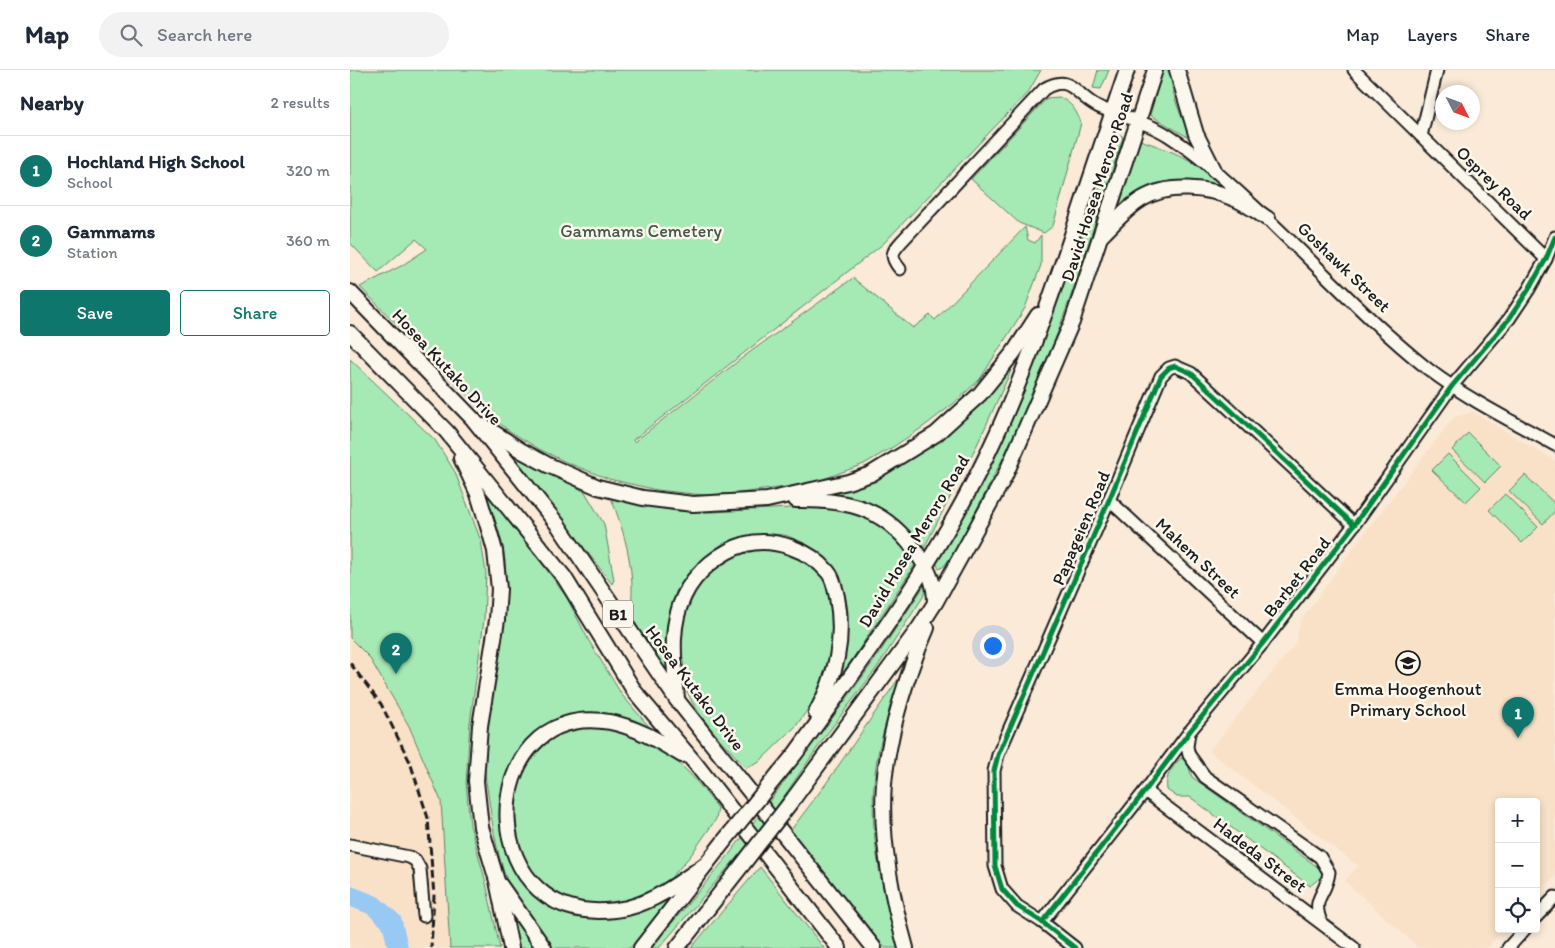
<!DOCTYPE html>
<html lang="en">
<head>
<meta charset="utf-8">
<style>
	:root { --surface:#fff; --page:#f2f2f3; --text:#1f2937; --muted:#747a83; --line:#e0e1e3; --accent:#0f766e }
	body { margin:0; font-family:Itim,sans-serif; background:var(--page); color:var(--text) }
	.controls { position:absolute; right:15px; bottom:15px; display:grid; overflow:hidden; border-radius:5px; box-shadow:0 2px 8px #0003 }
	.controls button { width:45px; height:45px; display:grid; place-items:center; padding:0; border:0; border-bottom:1px solid var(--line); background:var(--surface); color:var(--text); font:25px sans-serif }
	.compass { position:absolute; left:1085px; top:15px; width:45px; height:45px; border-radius:50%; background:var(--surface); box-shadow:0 2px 8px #0003; rotate:132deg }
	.you { position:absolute; left:642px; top:575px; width:18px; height:18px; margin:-12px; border:4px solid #fff; border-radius:50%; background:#1a73e8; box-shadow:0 0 0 8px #1a73e833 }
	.badge { display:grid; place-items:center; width:32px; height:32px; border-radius:50%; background:var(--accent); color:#fff; font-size:16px; font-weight:700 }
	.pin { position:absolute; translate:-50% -41px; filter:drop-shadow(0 1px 2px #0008) }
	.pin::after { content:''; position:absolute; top:26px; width:18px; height:15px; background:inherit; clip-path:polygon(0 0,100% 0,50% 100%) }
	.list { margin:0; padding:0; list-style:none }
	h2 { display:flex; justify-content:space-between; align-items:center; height:65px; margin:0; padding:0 20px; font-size:21px }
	h2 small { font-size:16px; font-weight:400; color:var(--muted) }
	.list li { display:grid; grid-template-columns:32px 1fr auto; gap:15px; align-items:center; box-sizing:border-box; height:70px; padding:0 20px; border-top:1px solid var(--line) }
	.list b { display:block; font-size:19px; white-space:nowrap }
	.list p { margin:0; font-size:16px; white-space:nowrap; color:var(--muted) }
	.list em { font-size:16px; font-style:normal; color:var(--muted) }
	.actions { display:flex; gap:10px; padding:15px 20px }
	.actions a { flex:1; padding:11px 0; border:1px solid var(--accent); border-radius:5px; text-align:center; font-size:18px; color:var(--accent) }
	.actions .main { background:var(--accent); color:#fff }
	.icon { flex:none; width:28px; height:28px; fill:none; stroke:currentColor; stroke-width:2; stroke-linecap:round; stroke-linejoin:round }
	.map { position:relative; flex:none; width:1205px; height:878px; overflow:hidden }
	header { display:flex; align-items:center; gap:30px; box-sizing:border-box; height:70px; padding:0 25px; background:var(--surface); border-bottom:1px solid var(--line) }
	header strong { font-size:24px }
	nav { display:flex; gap:28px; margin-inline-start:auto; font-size:18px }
	.search { width:350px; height:45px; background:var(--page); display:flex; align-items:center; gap:12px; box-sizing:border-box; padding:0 18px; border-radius:28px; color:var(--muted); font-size:19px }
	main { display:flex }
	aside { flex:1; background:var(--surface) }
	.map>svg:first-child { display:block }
	.built { fill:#f9e1c8 }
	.green { fill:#a5e9b4; stroke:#608268 }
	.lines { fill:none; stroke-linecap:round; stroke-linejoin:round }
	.river { stroke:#98c8f4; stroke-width:20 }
	.minor-casing { stroke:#1c1c1c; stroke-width:15 }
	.major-casing { stroke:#1c1c1c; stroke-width:18 }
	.minor { stroke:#fbf7ec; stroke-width:11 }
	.major { stroke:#fbf7ec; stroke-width:14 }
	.rail { stroke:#1c1c1c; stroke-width:3; stroke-dasharray:8 4; stroke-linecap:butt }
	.major-bridge-casing { stroke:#1c1c1c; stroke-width:18; stroke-linecap:butt }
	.major-bridge { stroke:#fbf7ec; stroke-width:14 }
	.cycleway-casing { stroke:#fbf7ec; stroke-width:8 }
	.cycleway { stroke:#00873e; stroke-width:5 }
	.labels { text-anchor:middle; stroke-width:5; stroke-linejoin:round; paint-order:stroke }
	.shield { fill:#fbf7ec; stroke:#5f5e5a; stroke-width:1 }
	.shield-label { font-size:16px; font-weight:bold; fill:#1c1c1c }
	.street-label { font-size:18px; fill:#1c1c1c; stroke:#fbf7ec }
	.park-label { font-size:18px; fill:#455a4a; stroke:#fbf7ec }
	.poi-label { font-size:18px; fill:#1c1c1c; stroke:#fbf7ec }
</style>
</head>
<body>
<header>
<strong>Map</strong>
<div class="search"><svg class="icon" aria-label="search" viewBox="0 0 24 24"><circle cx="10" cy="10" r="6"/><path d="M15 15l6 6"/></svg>Search here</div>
<nav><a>Map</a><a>Layers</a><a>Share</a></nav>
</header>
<main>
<aside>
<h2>Nearby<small>2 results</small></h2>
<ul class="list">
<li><span class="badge">1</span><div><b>Hochland High School</b><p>School</p></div><em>320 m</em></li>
<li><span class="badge">2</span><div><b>Gammams</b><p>Station</p></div><em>360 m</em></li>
</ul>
<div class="actions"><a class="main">Save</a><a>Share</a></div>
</aside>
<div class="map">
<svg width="1205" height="878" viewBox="0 0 1205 878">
	<rect width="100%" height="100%" fill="#faead7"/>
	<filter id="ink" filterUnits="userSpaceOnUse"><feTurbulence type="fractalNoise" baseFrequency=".02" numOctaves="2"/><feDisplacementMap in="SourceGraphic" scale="10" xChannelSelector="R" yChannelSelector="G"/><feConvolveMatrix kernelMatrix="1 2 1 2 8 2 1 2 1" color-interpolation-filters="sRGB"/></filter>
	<g filter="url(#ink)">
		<g class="built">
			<polygon points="1123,342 1205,391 1205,806 1186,826 1186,732 1149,732 1149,859 1154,859 1137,878 1069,878 995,811 1008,796 859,681 946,573 950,552 1013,465 1104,347"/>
			<polygon points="0,568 19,587 59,656 91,731 100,878 0,878"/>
		</g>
		<g class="green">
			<polygon points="0,0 691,0 679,21 533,174 283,370 284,372 396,285 503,208 563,258 580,245 585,250 675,157 678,170 685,173 691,165 691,195 675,238 630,309 603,334 573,357 543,377 514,394 468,411 436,417 389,423 353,425 307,420 259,409 218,393 189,379 158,360 123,332 10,217 51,196 77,179 66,169 28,202 0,173"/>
			<polygon points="748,0 759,0 751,19 743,18"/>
			<path d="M813 0H820C821 25 831 48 843 70L800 45Z"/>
			<path d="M709 27C722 33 726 40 731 53L703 156 694 163 669 153 621 109 697 28Z"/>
			<path d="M771 65 773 67C749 140 727 214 699 285 672 354 638 418 604 483L594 496 589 499 586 492 599 471 683 294 726 182 768 66Z"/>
			<path d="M790 70C819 80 851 91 871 116L870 117C834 104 800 111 770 134Z"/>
			<polygon points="0,289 85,370 105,402 131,471 136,503 134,550 120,653 116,713 120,755 135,809 150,878 100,878 91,731 59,656 19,587 0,568"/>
			<path d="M665 292 628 373 574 478C561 464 545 445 526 438 509 432 490 428 472 424L595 363 622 341Z"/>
			<polygon points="1118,363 1151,396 1135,412 1102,380"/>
			<polygon points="158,379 161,379 235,422 254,454 264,510 262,514"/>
			<polygon points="1098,384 1131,417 1116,432 1082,400"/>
			<polygon points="1175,405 1205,434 1205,441 1193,454 1159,421"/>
			<path d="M133 419 182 479 217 528 239 571 272 625 302 660C277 653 251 643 224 647 201 651 197 662 183 678 175 689 163 699 157 711 153 719 153 732 152 741 149 800 193 850 254 849 279 849 303 835 325 824L280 878H203C190 862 174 845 164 827 148 794 143 760 138 724 136 709 132 691 134 675 140 615 161 553 155 491 153 466 142 443 133 419Z"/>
			<polygon points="1155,424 1188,457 1172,473 1139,440"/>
			<path d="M261 428 286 434 327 441 362 442 481 436 521 448 544 464 568 490 486 614C491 592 500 566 498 543 495 510 478 482 447 470 442 468 437 465 433 465 392 459 347 485 327 520 325 524 324 530 323 534 314 561 316 577 317 605L280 544C287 506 275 463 261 428Z"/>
			<path d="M423 479 457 489 470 502 479 519 484 536 482 584 476 608 463 632 446 656 408 693 396 698C375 674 346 647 335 616 325 585 328 547 344 519 351 508 362 500 372 493 376 491 381 487 385 485 397 480 410 480 423 479Z"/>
			<polygon points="576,513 577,515 573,527 526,599 477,664 412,758 309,878 301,878 378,786 489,639 526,588"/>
			<path d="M549 608C542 635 532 662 527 689 516 754 530 817 550 878H535L441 760 475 715Z"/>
			<path d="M248 657C282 664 314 677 338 702 349 713 358 726 368 738L366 749 341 785 315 815 302 823 266 835 230 834 195 820 172 789 164 749 168 714 178 693 190 677 204 666 228 658Z"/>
			<path d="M831 688 836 689 842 707 972 800V806L960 816 840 727H827L817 720C815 705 821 699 831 688Z"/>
			<polygon points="410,797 474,878 341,878"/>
			<polygon points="159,840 176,867 187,878 168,878"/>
		</g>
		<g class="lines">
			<polyline class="river" points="0,826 23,835 42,852 48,878"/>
			<g class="minor-casing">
				<g id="minor">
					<polyline points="1004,0 1196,189"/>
					<polyline points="1071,66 1087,0"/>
					<path d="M550 199C539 186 542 182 552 171L694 19C722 2 726 27 749 37 772 47 798 52 819 66 847 84 871 106 895 128 957 184 1013 247 1078 299 1117 329 1162 351 1205 375"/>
					<polyline points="759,430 913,573"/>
					<path d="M839 662 837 677 839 685 855 707 970 787 979 802C976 827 961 826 971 852"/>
					<polyline points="795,721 1004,878"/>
					<polyline points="0,775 59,787 65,790 70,799 74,846"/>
					<polyline points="1186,847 1205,827"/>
					<polyline points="692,852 795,721 840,661 913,573 1004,455 1102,316 1159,249 1179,219 1196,189 1205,167"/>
					<polyline points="725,878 692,852 667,836 652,819 645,796 644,701 648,685 759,430 811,306 819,298 825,296 841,303 1004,455"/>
					<polyline points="1158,878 1175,859"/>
				</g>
			</g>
			<g class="major-casing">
				<g id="major">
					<polyline points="827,0 846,64 864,100"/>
					<path d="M752 165C764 153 777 138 792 129 818 113 858 117 885 129 897 134 907 142 918 149"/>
					<polyline points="0,222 123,349 208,455 327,630 524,878"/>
					<polyline points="0,263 97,362 214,507 285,622 345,693 489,878"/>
					<polyline points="134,356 172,381 198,395 248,417 293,428 343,434 417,430 498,412 521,404 586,364 630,324 664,282 688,245"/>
					<polyline points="111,388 128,424 140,463 145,481 149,519 147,550 130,656 126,711 131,757 147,811 161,878"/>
					<path d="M446 430C501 429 537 439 569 486 579 501 585 514 585 532"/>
					<path d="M327 630C325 596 318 559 334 526 345 502 371 481 396 474 424 467 460 480 478 502 484 509 485 519 487 527 495 570 486 606 466 643"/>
					<path d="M332 685C309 671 286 657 260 652 121 628 120 871 277 838 306 831 332 811 356 794"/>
					<path d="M430 702 445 684C514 589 585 493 636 387 670 316 696 242 721 168 739 112 758 56 777 0"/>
					<polyline points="444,728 569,558 585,533 654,408 722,252 805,0"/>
					<polyline points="150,815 194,878"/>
					<polyline points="291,878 375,770"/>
					<polyline points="327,878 393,794"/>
					<path d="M556 878C540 821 527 755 536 697 543 648 558 602 577 558"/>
				</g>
			</g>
			<use href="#minor" class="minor"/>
			<use href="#major" class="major"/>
			<polyline class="rail" points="0,593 31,634 60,692 78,748 84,826 81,878"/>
			<g class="major-bridge-casing">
				<g id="major-bridge">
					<polyline points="375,770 430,702"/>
					<polyline points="393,794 444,728"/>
				</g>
			</g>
			<use href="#major-bridge" class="major-bridge"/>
			<g class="cycleway-casing">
				<g id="cycleway">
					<polyline points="692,852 795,721 840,661 913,573 1004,455 1102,316 1159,249 1179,219 1196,189 1205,167"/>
					<polyline points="725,878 692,852 667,836 652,819 645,796 644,701 648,685 759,430 811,306 819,298 825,296 841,303 1004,455"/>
				</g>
			</g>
			<use href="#cycleway" class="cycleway"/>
		</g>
	</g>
	<defs>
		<g id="school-ring" transform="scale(1.25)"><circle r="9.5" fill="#fbf7ec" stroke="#1c1c1c" stroke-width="1.5"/><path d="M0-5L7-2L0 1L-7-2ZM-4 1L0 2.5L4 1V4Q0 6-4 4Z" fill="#1c1c1c"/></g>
	</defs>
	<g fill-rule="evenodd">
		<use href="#school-ring" x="1058" y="593"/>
	</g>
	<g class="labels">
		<rect class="shield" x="253" y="530.5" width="30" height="27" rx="4"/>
		<g class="shield-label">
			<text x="268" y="550">B1</text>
		</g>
		<g class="street-label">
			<text transform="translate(1144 113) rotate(44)" y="6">Osprey Road</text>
			<text transform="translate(747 117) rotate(-72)" y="6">David Hosea Meroro Road</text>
			<text transform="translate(994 197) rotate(44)" y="6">Goshawk Street</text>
			<text transform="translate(97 297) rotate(47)" y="6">Hosea Kutako Drive</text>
			<text transform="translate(731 458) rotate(-67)" y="6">Papageien Road</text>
			<text transform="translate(564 471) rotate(-59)" y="6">David Hosea Meroro Road</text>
			<text transform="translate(848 488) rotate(43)" y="6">Mahem Street</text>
			<text transform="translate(947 507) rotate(-52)" y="6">Barbet Road</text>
			<text transform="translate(345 618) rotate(53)" y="6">Hosea Kutako Drive</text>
			<text transform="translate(910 785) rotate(37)" y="6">Hadeda Street</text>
		</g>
		<g class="park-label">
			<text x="291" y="167">Gammams Cemetery</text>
		</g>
		<g class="poi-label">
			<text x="1058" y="625">Emma Hoogenhout<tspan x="1058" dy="21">Primary School</tspan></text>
		</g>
	</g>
</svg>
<div class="controls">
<button>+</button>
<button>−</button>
<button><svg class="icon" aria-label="locate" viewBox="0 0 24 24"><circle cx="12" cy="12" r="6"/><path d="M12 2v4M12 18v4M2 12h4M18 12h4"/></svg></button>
</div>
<svg class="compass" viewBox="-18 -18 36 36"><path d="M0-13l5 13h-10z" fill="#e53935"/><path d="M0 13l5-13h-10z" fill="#747a83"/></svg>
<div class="you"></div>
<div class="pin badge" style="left:1168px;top:668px">1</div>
<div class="pin badge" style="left:46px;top:604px">2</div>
</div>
</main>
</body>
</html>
